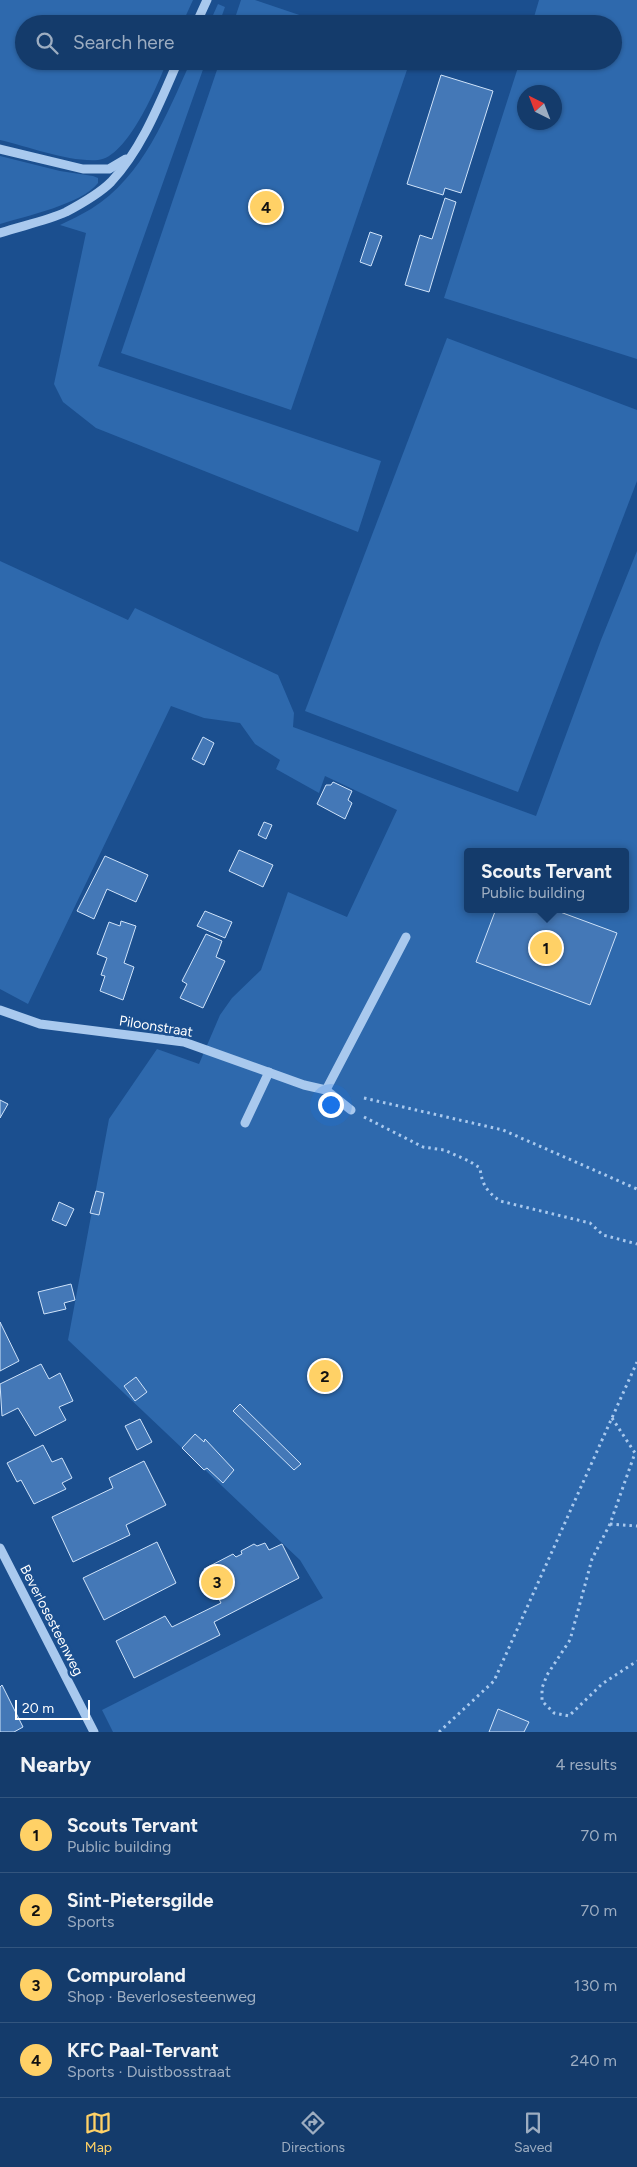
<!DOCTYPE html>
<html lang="en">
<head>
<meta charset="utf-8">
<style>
	:root { --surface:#143b6b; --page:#214673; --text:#f1f3f6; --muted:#9dadc1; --line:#33557e; --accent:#ffd166 }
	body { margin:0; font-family:Figtree,sans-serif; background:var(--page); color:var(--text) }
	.compass { position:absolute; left:517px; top:85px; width:45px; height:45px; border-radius:50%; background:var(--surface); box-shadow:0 1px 4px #0004; rotate:318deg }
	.scale { position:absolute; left:15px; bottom:12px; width:75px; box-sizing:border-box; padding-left:5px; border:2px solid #fff; border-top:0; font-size:14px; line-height:18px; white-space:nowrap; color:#fff; -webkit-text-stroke:4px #1b4f8f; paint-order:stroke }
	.you { position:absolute; left:330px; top:1104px; width:18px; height:18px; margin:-12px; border:4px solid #fff; border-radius:50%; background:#1a73e8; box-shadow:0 0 0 8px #1a73e833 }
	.badge { display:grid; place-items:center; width:32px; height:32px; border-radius:50%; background:var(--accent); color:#111; font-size:16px; font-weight:700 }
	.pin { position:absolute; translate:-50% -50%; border:2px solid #fff; box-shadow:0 1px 5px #0006 }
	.popup { position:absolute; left:464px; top:848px; width:165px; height:65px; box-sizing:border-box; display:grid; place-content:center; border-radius:5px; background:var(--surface); filter:drop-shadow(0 1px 4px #0005); font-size:16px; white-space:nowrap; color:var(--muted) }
	.popup b { font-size:19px; color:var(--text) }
	.popup::after { content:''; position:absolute; left:50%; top:100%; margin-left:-10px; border:10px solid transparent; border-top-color:var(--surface) }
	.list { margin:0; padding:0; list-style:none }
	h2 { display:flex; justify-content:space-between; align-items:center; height:65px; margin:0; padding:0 20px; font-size:21px }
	h2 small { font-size:16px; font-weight:400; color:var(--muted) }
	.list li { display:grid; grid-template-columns:32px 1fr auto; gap:15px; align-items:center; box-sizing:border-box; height:75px; padding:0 20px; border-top:1px solid var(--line) }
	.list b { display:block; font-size:19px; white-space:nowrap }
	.list p { margin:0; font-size:16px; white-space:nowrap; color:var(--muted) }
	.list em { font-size:16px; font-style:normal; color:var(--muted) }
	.icon { flex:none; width:28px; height:28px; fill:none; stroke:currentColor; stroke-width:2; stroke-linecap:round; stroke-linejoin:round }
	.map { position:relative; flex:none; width:637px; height:1732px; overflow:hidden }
	.search { position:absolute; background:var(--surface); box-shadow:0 1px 4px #0004; left:15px; right:15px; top:15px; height:55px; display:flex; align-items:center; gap:12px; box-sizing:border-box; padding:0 18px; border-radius:28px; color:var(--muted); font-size:19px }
	.sheet { height:365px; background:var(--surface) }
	nav { display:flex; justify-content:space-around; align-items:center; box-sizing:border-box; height:70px; border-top:1px solid var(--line); background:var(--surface); font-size:14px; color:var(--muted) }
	nav a { display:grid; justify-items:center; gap:2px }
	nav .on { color:var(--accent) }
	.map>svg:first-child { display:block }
	.green { fill:#2e69ad; fill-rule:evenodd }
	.building { fill:#4478b7; stroke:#cfe3fa }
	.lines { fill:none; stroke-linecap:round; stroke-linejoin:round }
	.path { stroke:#a9c9ee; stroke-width:3; stroke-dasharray:2.5 4; stroke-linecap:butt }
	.minor { stroke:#a9c9ee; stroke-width:9 }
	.labels { text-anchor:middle; stroke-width:5; stroke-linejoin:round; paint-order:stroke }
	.street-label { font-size:14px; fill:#fff; stroke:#1b4f8f }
</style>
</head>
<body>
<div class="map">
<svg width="637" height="1732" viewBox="0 0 637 1732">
	<rect width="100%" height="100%" fill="#1b4f8f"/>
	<g class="green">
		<path d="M0 0H193L182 24H24V61H167C158 85 127 158 98 160 68 162 30 147 0 140Z"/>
		<polygon points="241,0 255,0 326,24 233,24"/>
		<path d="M539 0H637V359L444 298 520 61H613V24H532ZM524 92H554V122H524Z"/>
		<polygon points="218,4 225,7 219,24 209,24"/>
		<path d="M191 61H206L98 366 381 461 358 532 96 428 63 402 54 384 86 233 60 225C70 220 81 215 91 209 144 176 166 115 191 61Z"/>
		<polygon points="220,61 410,61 291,410 121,353"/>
		<path d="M0 156 60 171 93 176 98 178V183C82 204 26 216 0 224Z"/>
		<polygon points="447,338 637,410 637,481 518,792 305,711"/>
		<path d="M637 551V1732H113L102 1710 323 1598 300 1560 68 1340 109 1119 157 1049 199 1064 220 1015 232 998 261 970 288 892 347 917 397 810 325 776 319 793 276 769 280 760 255 744 240 723 204 718 171 706 28 1004 0 989V561L128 620 135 608 278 675 294 713 293 727 536 816 601 640ZM467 852H625V909H467Z"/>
	</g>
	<g class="building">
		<polygon points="441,75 493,91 461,193 445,188 443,195 407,184"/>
		<polygon points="445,198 456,202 429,292 405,285 420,235 432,239"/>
		<polygon points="370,232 382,236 371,266 360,262"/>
		<polygon points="203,737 214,743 204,765 192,759"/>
		<polygon points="333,782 352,791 348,800 352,803 345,819 317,804 326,785 331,785"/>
		<polygon points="264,822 272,825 266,839 258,835"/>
		<polygon points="239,850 273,865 263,887 229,871"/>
		<polygon points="105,856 148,875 136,902 107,889 94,919 77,911"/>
		<polygon points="496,909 552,909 617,933 590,1005 476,962"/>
		<polygon points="205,911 232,922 225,938 197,926"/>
		<polygon points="121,921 136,926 124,963 134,967 123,1000 100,991 105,976 101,975 107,958 97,954 109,922 120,926"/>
		<polygon points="206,934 222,941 216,957 225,961 203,1008 180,998 187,984 182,981"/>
		<polygon points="0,1100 8,1104 0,1118"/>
		<polygon points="96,1191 104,1193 99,1215 90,1213"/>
		<polygon points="59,1202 74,1209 66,1226 52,1220"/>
		<polygon points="71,1284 75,1300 64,1303 66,1309 44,1314 38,1292"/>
		<polygon points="0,1322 19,1361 0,1371"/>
		<polygon points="41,1364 49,1379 60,1373 73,1401 59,1407 66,1420 35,1436 18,1408 2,1416 0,1384"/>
		<polygon points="136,1377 147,1392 135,1401 124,1386"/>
		<polygon points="240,1404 301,1464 294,1470 233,1411"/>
		<polygon points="140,1419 152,1442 137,1450 125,1426"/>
		<polygon points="195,1434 204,1442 205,1439 234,1470 223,1483 207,1468 204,1470 182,1448"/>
		<polygon points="43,1445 52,1462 62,1458 72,1478 62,1483 66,1489 34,1504 21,1480 17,1482 7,1463"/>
		<polygon points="144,1461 166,1505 126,1525 130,1535 73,1562 52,1517 113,1488 109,1478"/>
		<polygon points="157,1542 176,1583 104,1620 83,1578"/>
		<polygon points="265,1543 269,1550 282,1544 299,1578 214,1622 220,1635 134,1678 116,1641 165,1616 172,1627 221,1603 204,1569 233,1554 236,1557 242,1554 241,1551 254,1544 257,1546"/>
		<polygon points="2,1685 23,1727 14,1732 0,1732 0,1687"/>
		<polygon points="498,1709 529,1722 524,1732 489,1732"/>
	</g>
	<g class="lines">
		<g class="path">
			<polyline points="364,1098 503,1130 637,1189"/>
			<path d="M364 1117 423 1147 444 1150 469 1161 480 1168C482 1184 486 1191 500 1201L590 1223 603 1235 637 1244"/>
			<polyline points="612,1418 635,1453 610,1524 592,1559 570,1640 547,1675 542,1688 542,1701 554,1713 569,1716 602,1684 637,1661"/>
			<polyline points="610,1524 637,1526"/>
			<polyline points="439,1732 494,1681 637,1362"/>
		</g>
		<g class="minor">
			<polyline points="196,24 207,0"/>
			<polyline points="0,149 83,169 109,169 126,159"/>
			<path d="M0 233C21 226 46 221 66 212 81 204 99 194 111 182 142 149 160 102 178 61"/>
			<polyline points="0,1010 40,1024 184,1042 304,1085 326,1090 351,1110"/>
			<polyline points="326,1090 406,937"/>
			<polyline points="245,1123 269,1072"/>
			<polyline points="0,1548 94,1732"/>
		</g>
	</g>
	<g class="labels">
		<g class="street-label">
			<text transform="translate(156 1026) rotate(9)" y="5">Piloonstraat</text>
			<text transform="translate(52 1620) rotate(63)" y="5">Beverlosesteenweg</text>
		</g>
	</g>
</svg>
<svg class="compass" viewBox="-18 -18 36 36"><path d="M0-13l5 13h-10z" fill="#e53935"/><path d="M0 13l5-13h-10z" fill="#9dadc1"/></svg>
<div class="scale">20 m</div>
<div class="you"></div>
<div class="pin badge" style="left:546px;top:948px">1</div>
<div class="popup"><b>Scouts Tervant</b>Public building</div>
<div class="pin badge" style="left:325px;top:1376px">2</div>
<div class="pin badge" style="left:217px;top:1582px">3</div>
<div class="pin badge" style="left:266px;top:207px">4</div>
<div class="search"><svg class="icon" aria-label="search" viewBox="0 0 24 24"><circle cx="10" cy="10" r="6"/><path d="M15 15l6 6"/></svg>Search here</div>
</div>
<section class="sheet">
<h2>Nearby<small>4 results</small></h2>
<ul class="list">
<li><span class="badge">1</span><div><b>Scouts Tervant</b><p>Public building</p></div><em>70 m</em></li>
<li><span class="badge">2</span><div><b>Sint-Pietersgilde</b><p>Sports</p></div><em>70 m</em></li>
<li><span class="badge">3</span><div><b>Compuroland</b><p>Shop · Beverlosesteenweg</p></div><em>130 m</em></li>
<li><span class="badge">4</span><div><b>KFC Paal-Tervant</b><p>Sports · Duistbosstraat</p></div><em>240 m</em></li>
</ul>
</section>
<nav>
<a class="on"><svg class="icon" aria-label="map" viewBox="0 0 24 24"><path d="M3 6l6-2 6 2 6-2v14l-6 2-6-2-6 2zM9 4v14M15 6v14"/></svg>Map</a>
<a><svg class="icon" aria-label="directions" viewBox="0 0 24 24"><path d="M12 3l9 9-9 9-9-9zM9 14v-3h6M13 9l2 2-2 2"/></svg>Directions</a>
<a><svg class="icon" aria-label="saved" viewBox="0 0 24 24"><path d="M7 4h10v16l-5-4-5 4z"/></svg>Saved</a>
</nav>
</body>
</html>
